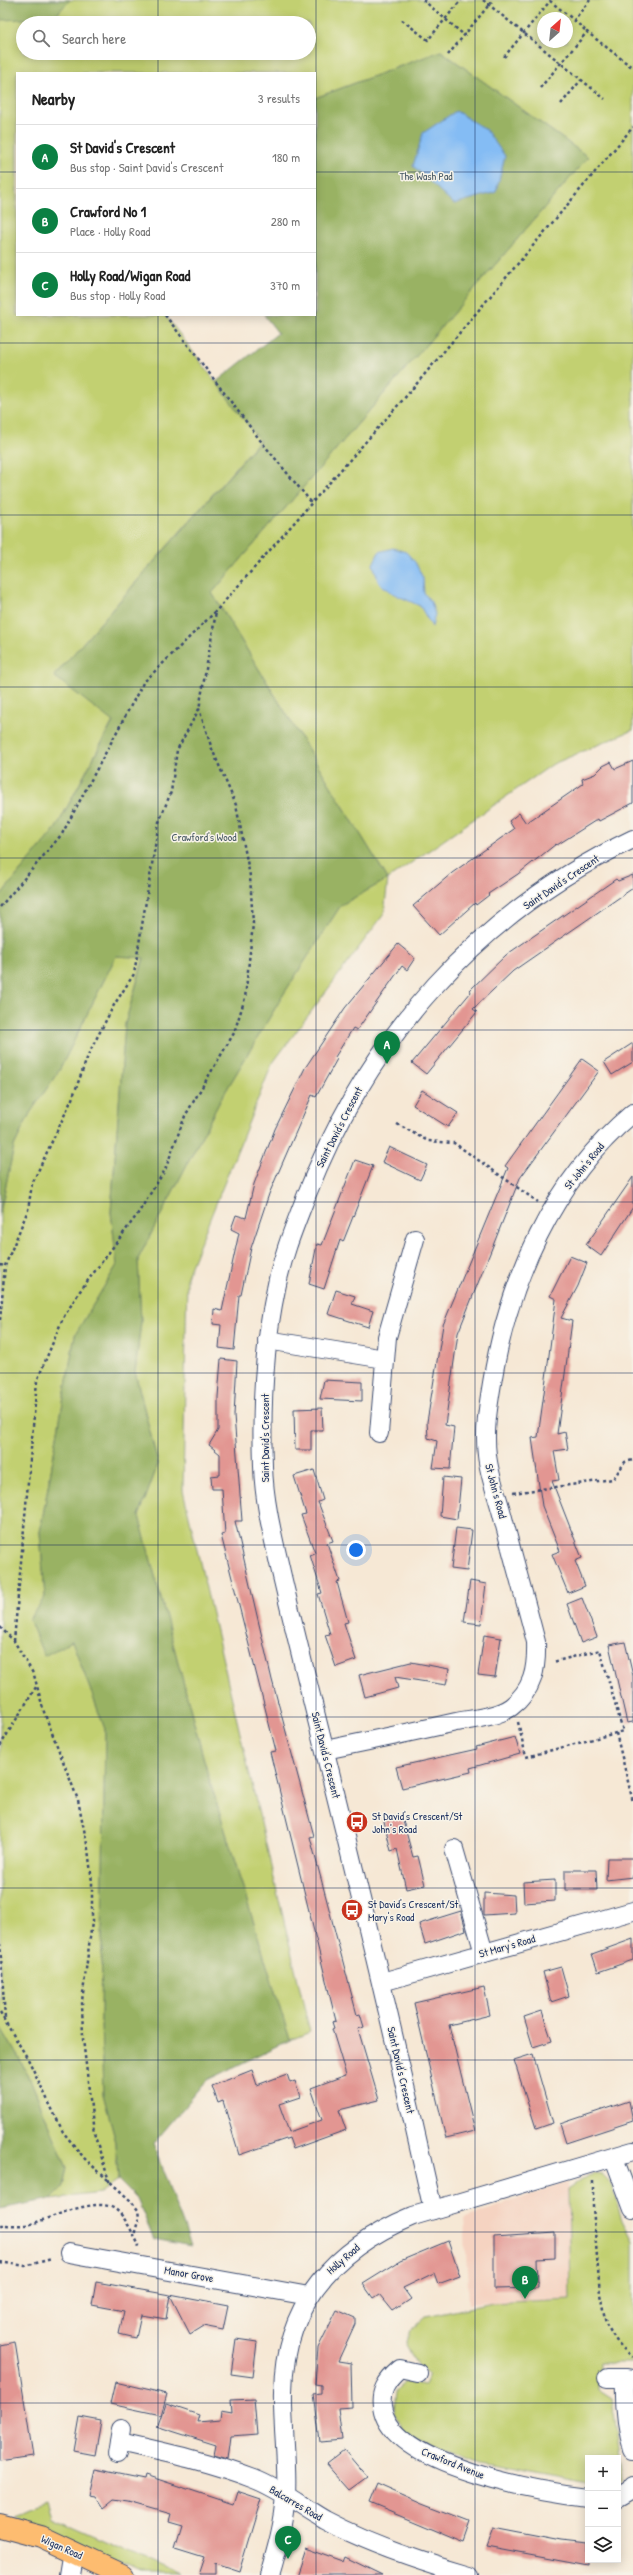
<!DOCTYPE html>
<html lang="en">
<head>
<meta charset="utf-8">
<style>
	:root { --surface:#fff; --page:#f6f6f6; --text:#222; --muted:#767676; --line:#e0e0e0; --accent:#0b8043 }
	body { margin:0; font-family:"Patrick Hand",sans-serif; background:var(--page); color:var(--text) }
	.controls { position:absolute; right:12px; bottom:12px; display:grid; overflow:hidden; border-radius:0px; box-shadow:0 2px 10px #0003 }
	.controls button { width:36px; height:36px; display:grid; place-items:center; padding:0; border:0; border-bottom:1px solid var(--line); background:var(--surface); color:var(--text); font:20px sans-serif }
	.compass { position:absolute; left:537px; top:12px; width:36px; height:36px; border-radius:50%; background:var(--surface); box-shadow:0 2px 10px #0003; rotate:27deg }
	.you { position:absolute; left:356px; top:1550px; width:14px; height:14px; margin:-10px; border:3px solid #fff; border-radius:50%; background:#1a73e8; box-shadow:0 0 0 6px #1a73e833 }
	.badge { display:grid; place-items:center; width:26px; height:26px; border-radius:50%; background:var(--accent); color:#fff; font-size:13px; font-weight:700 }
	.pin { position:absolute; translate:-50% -33px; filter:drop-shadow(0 1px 2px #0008) }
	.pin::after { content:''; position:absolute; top:21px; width:14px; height:12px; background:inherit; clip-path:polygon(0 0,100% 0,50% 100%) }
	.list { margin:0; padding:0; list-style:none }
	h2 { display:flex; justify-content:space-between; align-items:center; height:52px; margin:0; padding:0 16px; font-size:17px }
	h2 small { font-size:13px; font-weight:400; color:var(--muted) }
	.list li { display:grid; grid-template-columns:26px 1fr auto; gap:12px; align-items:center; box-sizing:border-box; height:64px; padding:0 16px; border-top:1px solid var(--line) }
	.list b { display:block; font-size:15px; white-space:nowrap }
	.list p { margin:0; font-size:13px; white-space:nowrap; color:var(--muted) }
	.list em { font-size:13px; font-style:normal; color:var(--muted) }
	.icon { flex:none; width:22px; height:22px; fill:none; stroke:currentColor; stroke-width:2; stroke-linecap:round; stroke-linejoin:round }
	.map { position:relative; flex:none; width:633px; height:2575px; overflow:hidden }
	.search { position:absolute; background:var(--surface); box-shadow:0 2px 10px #0003; left:16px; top:16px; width:300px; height:44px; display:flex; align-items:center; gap:10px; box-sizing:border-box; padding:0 14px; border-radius:22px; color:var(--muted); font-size:15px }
	.panel { position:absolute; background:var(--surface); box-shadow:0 2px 10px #0003; left:16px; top:72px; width:300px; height:244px; border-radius:0px }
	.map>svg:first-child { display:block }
	.built { fill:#f5d3c1 }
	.green { fill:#c2d071; stroke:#6e8068; fill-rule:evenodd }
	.forest { fill:#99b263; stroke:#5a7060 }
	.water { fill:#84bcf4; stroke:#5076a9 }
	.building { fill:#e29692 }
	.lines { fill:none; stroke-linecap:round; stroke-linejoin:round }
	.minor-casing { stroke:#3c4b70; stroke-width:20 }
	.major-casing { stroke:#3c4b70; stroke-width:24 }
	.path { stroke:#3c4b70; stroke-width:2.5; stroke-dasharray:3 3; stroke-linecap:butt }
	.minor { stroke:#fff; stroke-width:18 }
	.major { stroke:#fdbc70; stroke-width:22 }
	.grid { fill:none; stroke:#1b2f5e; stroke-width:1; stroke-opacity:0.55 }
	.labels { text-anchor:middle; stroke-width:3; stroke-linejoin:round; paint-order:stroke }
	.park-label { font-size:11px; fill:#455763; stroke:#f7f3e8 }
	.street-label { font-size:11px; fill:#1b2f5e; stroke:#f7f3e8 }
	.poi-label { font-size:11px; fill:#1b2f5e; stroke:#f7f3e8; text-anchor:start }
</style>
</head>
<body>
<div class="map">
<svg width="633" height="2575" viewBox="0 0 633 2575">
	<rect width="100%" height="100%" fill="#f7f3e8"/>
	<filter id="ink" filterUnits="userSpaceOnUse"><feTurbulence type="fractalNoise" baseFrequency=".025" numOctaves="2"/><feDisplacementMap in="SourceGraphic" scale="8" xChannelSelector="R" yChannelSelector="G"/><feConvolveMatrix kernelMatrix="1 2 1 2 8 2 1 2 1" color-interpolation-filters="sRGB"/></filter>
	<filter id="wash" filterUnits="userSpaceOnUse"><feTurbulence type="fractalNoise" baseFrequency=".012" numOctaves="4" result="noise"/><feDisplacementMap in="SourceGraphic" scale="16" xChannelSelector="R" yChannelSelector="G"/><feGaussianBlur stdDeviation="0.9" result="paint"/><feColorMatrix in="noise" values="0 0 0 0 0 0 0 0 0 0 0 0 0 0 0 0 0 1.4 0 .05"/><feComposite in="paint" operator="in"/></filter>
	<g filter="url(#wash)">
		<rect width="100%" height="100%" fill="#f6e8d5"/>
		<polygon class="built" points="568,2182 570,2299 469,2304 464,2218"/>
		<g class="green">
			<path d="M0 0H633V730L553 764 388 879 384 914 272 1064 187 1276 183 1490 310 2032 290 2040 208 1775 139 1516 158 1464 135 1372 141 1322 138 1259 221 1099 283 995 341 905 388 879 212 593 588 157 441 51 315 98V73H17V315H165L260 440 54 676 113 721 56 828 0 896ZM543 18H567V42H543ZM23 23H309V53H23Z"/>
			<polygon points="116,956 144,957 125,1024 111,1212 117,1265 75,1335 40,1532 45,1597 29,1619 72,1640 105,1729 101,2019 103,2094 116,2142 118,2180 100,2193 51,2199 63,2187 67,2168 28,2074 0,2026 0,1213 14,1146 30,1113 60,1069"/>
			<polygon points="593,2172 602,2173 610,2181 622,2220 633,2242 633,2363 599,2363 598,2390 612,2399 623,2479 618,2488 618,2458 588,2458 588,2485 480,2465 432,2446 405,2432 394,2413 396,2390 404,2383 424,2386 429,2374 419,2367 406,2346 411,2330 425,2317 493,2303 570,2299 568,2189"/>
			<polygon points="47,2502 52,2518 181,2575 142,2575 13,2514"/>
		</g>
		<g class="forest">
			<polygon points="0,0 70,0 53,18 0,20"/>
			<polygon points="441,51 588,157 212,593 388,879 341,905 283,995 221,1099 138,1259 141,1322 135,1372 158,1464 139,1516 208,1775 290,2040 207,2080 153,2144 191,2246 154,2239 137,2199 118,2180 116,2142 103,2094 101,2019 105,1729 72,1641 44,1656 29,1619 45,1597 40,1532 75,1335 117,1265 111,1212 125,1024 144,958 116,956 60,1069 30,1113 14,1146 0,1213 0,896 56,828 113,722 54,676 260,441 216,382 278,333 264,315 315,315 315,98"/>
			<polygon points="0,2026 28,2074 67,2168 63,2187 51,2199 0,2209"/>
		</g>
		<g class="water">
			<polygon points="456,111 486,130 505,156 496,192 454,204 413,166 423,133"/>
			<polygon points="393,548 406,552 415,562 423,578 424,593 431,602 435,614 432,627 420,606 394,594 379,583 373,564 379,552"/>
		</g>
		<g id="blocks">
			<g class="building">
				<polygon points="633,761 633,803 599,821 598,819 557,845 556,844 518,874 488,894 489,895 476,905 475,903 439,935 413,906 452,873 514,829 509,821 519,813 526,823 583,784 582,779 595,774 603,766 611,762 615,769"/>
				<polygon points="633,875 633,888 513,971 473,1009 477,1012 426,1074 412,1063 471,992 470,990 506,955 616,879 618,881"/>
				<polygon points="398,944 415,958 407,970 402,966 357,1030 353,1028 335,1057 337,1059 316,1097 312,1095 269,1194 251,1248 241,1295 239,1295 234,1350 219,1348 221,1325 213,1324 214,1309 222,1311 239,1233 231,1229 236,1215 246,1218 254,1184 275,1129 305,1068 345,1008"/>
				<polygon points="633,1043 633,1062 612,1075 604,1062"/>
				<polygon points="582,1059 599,1071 520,1178 458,1333 445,1425 454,1427 450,1469 433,1468 437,1441 428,1438 427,1422 443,1325 508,1168 505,1166"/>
				<polygon points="422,1090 458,1113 448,1127 413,1105"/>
				<polygon points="389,1147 427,1165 420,1180 382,1162"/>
				<polygon points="355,1160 373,1166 343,1242 340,1240 324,1289 309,1284 317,1244 322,1245"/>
				<polygon points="633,1177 633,1207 601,1256 586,1245"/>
				<polygon points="570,1256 587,1263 578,1286 561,1318 572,1321 557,1434 565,1432 568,1449 554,1451 559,1480 552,1481 582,1558 575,1561 585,1586 568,1593 552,1554 560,1551 542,1506 532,1438 538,1437 547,1371 556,1299 550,1296"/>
				<polygon points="336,1290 355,1296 352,1304 373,1311 368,1327 328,1314"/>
				<polygon points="221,1359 237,1361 234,1415 242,1521 235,1521 272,1680 314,1836 310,1837 357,2015 360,2014 364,2027 358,2029 379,2100 339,2110 346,2130 293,2149 289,2138 239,2155 223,2101 218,2103 212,2086 252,2070 257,2085 287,2074 290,2083 295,2081 300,2097 279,2104 289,2132 322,2120 311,2088 346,2075 332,2029 334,2028 332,2022 336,2021 270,1752 276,1751 221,1535 225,1534 222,1489 212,1489 211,1476 220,1475 220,1454 209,1445 218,1430 218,1397"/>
				<polygon points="324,1380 362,1382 362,1401 320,1399"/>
				<polygon points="322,1408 323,1430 311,1430 311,1450 295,1450 294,1409"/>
				<polygon points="314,1470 323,1500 318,1502 333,1541 327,1543 340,1581 337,1582 348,1622 344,1623 356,1660 336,1667 325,1635 330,1634 318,1594 322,1593 310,1555 315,1553 301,1515 306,1514 294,1476"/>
				<polygon points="443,1477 461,1479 457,1519 440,1516"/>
				<polygon points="456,1528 472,1530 467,1571 451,1569"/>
				<polygon points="470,1581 486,1584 481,1624 464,1622"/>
				<polygon points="582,1598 597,1637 581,1643 567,1604"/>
				<polygon points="484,1635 501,1638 495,1677 478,1675"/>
				<polygon points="625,1642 633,1676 633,1722 627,1723 609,1645"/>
				<polygon points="411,1662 449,1669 446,1685 395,1677 398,1688 365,1697 359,1675"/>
				<polygon points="515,1737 520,1754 470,1768 471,1772 402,1788 396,1767 477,1749 476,1747"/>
				<polygon points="402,1817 413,1857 418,1856 425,1885 406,1889 397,1849 391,1851 384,1821"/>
				<polygon points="607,1858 633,1858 633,1877 606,1880"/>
				<polygon points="565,1870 596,1870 597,1890 565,1890"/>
				<polygon points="555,1880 555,1901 524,1903 523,1882"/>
				<polygon points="484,1893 514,1895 515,1913 484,1915"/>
				<polygon points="461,1911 466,1930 425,1944 419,1924"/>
				<polygon points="633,1939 633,1960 598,1972 592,1954"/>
				<polygon points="561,1967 569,1996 551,2002 543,1972"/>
				<polygon points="484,1987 490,2015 449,2025 475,2131 446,2138 414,2003"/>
				<polygon points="542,2011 552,2041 533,2047 524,2017"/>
				<polygon points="533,2054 553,2123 536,2129 514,2060"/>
				<polygon points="629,2101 633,2121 566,2143 560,2124"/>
				<polygon points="555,2233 555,2258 537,2259 538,2288 494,2289 494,2237"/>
				<polygon points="448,2241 460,2276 438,2284 434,2273 403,2288 411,2299 393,2311 379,2294 373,2298 363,2284 400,2261"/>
				<polygon points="96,2282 170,2295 166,2319 141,2315 136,2338 119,2334 124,2311 92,2305"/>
				<polygon points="170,2295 228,2306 223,2330 203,2326 190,2334"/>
				<polygon points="337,2310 355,2318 355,2324 338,2361 351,2363 352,2407 338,2408 342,2440 320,2442 314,2394 321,2393 321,2385 315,2384 318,2348"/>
				<polygon points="236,2339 257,2342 253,2377 231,2374"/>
				<polygon points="15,2342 33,2456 0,2461 0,2345"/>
				<polygon points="115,2382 167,2394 161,2415 110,2404"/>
				<polygon points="254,2399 257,2434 231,2436 228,2459 214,2455 216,2445 156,2426 159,2425 166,2404 199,2415 197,2422 220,2420 221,2412 232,2414 231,2400"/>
				<polygon points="80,2417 101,2421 95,2455 74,2451"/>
				<polygon points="344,2450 367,2477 349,2490 326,2464"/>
				<polygon points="95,2469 144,2479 145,2475 233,2504 237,2491 261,2499 239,2572 215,2564 215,2575 198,2575 204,2557 175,2548 182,2525 168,2521 170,2514 128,2502 114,2500 103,2509 95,2496 89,2495"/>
				<polygon points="377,2484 422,2504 469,2522 462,2542 369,2503"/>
				<polygon points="493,2528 561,2541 588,2544 588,2566 486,2547"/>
				<polygon points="305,2548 344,2562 346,2557 383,2575 296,2575"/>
			</g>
		</g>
	</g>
	<g filter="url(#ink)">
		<use href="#blocks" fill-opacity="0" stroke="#3c4b70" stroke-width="1"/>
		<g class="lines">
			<g class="minor-casing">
				<g id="minor">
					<polyline points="267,1340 385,1359"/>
					<polyline points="379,1433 387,1337 415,1239"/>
					<path d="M325 1750C369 1741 412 1732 456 1722 472 1719 497 1717 511 1707 533 1690 537 1669 536 1642 525 1599 513 1557 502 1514 497 1495 489 1475 487 1455 484 1431 488 1407 492 1383 508 1282 553 1180 633 1113"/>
					<polyline points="454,1849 484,1953"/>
					<polyline points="382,1982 633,1911"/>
					<polyline points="614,2158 633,2209"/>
					<path d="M433 2210C399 2057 363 1904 325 1752 310 1692 295 1632 281 1572 273 1537 264 1502 263 1466 261 1407 264 1346 276 1289 282 1256 295 1225 307 1194 369 1036 480 912 633 839"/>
					<polyline points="69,2253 309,2296"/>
					<path d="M418 2373 400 2369C387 2380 378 2392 383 2411 397 2467 538 2491 588 2497"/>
					<polyline points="607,2378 625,2378"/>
					<path d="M633 2379 625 2378C624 2404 626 2426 633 2450"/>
					<path d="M119 2442C164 2452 210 2462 254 2479 280 2489 301 2506 325 2520 370 2544 421 2561 470 2575"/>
					<polyline points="117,2454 121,2429"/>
					<polyline points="618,2498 630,2491 633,2486"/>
					<polyline points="70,2575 74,2551"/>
					<path d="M269 2575C277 2548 284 2523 286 2495 288 2460 282 2426 283 2392 284 2304 335 2248 413 2216L633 2151"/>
				</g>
			</g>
			<g class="major-casing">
				<polyline id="major" points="0,2526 41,2537 122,2575"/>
			</g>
			<g class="path">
				<polyline points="423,0 464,35"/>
				<polyline points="483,0 605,99"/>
				<polyline points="402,20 428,40 461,0"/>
				<polyline points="574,20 587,32"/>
				<polyline points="448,55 493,0"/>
				<polyline points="504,57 550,1 574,20 590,0"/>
				<polyline points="540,88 587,32 633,68"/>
				<polyline points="561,104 581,80"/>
				<polyline points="165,315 260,440 311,502"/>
				<polyline points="0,907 62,834 143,683 216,611 408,394 633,127"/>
				<polyline points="397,1124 428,1141 454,1143 538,1202"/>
				<polyline points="0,1265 5,1266"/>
				<polyline points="0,1320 5,1266 28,1210 32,1184 72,1099 89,1053 114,1005 134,974 159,822 171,792 177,750 199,709 216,612"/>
				<polyline points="513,1493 613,1479 625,1462 633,1460"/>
				<polyline points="0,1627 14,1641 34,1675 44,1712 78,1800 88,1849 92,1882 92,1922 82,2001 83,2039 94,2133 110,2184"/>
				<polyline points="14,1641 37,1381 63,1318 80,1291 137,1215 165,1170 185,1116 234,1033 245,998 253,924 250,876 236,805 212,749 199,709"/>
				<polyline points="518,1722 526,1757 623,1731 600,1650 553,1662"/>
				<polyline points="616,1733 633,1802"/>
				<polyline points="0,1746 36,1687"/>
				<polyline points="0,1943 5,2018"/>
				<polyline points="0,2013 28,2059 63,2132 85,2159 131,2201 138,2210 139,2218 134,2235"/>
				<polyline points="593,2181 593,2207 600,2294 606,2324 619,2345 633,2357"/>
				<path d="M0 2225C10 2225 21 2226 31 2224 51 2218 96 2196 115 2209 126 2217 132 2233 139 2245L138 2248"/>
				<polyline points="0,2262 25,2266 52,2259"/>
			</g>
			<use href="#minor" class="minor"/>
			<use href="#major" class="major"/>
		</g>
	</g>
	<path class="grid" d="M158 0V23M316 0V2575M475 0V2575M158 53V73M0 172H17M315 172H633M158 315V2575M0 343H633M0 515H633M0 687H633M0 858H633M0 1030H633M0 1202H633M0 1373H633M0 1545H633M0 1717H633M0 1888H633M0 2060H633M0 2232H633M0 2403H633"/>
	<defs>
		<g id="bus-disc" transform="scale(1.15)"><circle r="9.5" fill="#c8321e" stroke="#f7f3e8"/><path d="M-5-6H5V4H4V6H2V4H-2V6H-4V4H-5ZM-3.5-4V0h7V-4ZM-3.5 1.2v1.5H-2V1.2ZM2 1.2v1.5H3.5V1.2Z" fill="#fff"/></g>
	</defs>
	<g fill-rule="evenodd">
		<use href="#bus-disc" x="357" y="1822"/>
		<use href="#bus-disc" x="352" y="1910"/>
	</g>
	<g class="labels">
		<g class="park-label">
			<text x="426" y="180">The Wash Pad</text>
			<text x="204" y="841">Crawford's Wood</text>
		</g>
		<g class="street-label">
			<text transform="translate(561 882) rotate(-34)" y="4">Saint David's Crescent</text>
			<text transform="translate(339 1127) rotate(-63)" y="4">Saint David's Crescent</text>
			<text transform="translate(584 1166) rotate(-51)" y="4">St John's Road</text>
			<text transform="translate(265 1438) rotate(-90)" y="4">Saint David's Crescent</text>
			<text transform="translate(496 1491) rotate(75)" y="4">St John's Road</text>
			<text transform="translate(326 1755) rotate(76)" y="4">Saint David's Crescent</text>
			<text transform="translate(507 1946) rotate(-16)" y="4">St Mary's Road</text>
			<text transform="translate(401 2070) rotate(77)" y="4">Saint David's Crescent</text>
			<text transform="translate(343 2259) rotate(-41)" y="4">Holly Road</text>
			<text transform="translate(189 2274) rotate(10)" y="4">Manor Grove</text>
			<text transform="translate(453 2463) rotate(22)" y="4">Crawford Avenue</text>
			<text transform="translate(296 2503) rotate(30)" y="4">Balcarres Road</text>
			<text transform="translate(62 2547) rotate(24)" y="4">Wigan Road</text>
		</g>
		<g class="poi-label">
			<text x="372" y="1820">St David's Crescent/St<tspan x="372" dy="13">John's Road</tspan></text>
			<text x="368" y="1908">St David's Crescent/St<tspan x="368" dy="13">Mary's Road</tspan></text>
		</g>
	</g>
</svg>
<div class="controls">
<button>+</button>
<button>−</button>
<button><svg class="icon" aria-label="layers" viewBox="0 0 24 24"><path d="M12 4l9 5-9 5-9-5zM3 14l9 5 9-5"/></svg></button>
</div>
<svg class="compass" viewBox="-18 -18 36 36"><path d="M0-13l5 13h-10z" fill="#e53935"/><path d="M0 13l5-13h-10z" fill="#767676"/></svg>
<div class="you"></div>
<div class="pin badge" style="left:387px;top:1064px">A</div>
<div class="pin badge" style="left:525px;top:2299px">B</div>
<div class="pin badge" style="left:288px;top:2559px">C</div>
<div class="search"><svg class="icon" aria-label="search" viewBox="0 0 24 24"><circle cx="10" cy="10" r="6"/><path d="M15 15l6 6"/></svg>Search here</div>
<section class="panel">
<h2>Nearby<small>3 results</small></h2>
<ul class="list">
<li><span class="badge">A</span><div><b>St David's Crescent</b><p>Bus stop · Saint David's Crescent</p></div><em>180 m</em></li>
<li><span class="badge">B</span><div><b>Crawford No 1</b><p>Place · Holly Road</p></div><em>280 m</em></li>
<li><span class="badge">C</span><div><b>Holly Road/Wigan Road</b><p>Bus stop · Holly Road</p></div><em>370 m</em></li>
</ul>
</section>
</div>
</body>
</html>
